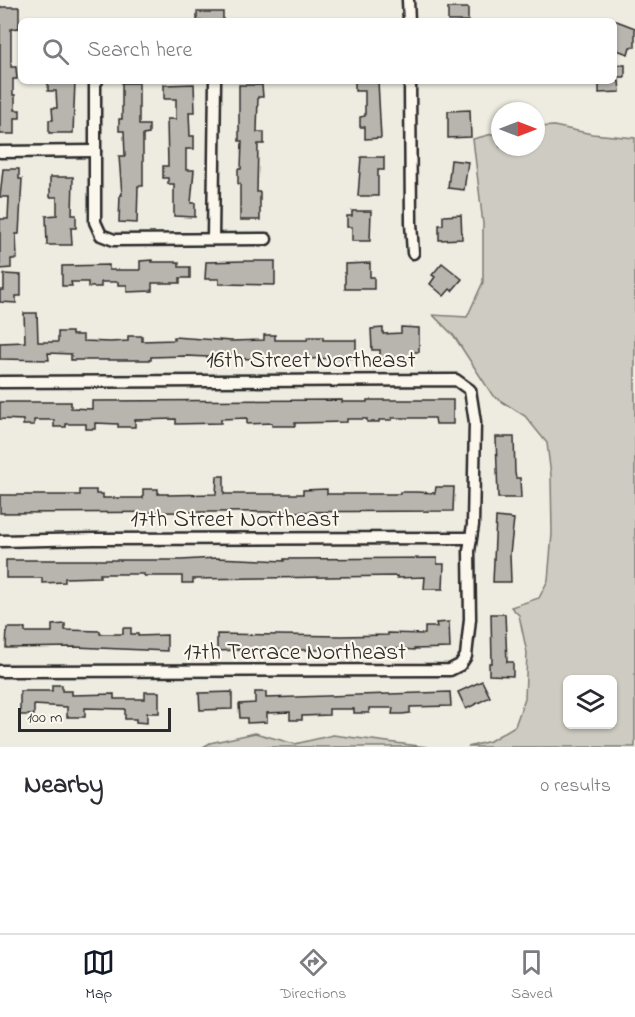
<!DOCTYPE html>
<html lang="en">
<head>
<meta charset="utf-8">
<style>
	:root { --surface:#fff; --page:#f7f7f7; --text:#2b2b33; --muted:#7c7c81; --line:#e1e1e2; --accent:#111827 }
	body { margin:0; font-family:"Indie Flower",sans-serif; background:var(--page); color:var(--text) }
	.controls { position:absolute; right:18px; bottom:18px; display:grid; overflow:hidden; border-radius:9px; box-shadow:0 2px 4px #0004 }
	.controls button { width:54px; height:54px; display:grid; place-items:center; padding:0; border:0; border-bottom:2px solid var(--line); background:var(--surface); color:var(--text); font:30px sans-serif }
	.compass { position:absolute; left:491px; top:102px; width:54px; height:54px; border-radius:50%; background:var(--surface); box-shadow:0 2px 4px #0004; rotate:90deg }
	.scale { position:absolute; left:18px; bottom:15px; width:153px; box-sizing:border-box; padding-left:6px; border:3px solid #2b2b2b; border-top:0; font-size:16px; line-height:21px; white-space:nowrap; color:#2b2b2b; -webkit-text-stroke:4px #fbf7ec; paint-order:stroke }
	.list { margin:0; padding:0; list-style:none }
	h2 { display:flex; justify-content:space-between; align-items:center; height:78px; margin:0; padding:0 24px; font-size:26px }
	h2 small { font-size:20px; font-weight:400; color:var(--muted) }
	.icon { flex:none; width:33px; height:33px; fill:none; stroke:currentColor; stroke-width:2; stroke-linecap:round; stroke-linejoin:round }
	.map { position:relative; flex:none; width:635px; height:747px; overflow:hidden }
	.search { position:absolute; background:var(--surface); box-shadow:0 2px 4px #0004; left:18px; right:18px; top:18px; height:66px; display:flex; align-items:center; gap:15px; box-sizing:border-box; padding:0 21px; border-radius:9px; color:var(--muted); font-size:22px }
	.sheet { height:186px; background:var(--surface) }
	nav { display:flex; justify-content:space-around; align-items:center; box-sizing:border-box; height:84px; border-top:2px solid var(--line); background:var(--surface); font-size:16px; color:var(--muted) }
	nav a { display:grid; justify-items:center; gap:3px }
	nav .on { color:var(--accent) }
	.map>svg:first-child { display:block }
	.green { fill:#cecbc2; stroke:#7c7b76; stroke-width:1.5; fill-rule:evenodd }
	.building { fill:#b8b5ae; stroke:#2b2b2b; stroke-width:1.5 }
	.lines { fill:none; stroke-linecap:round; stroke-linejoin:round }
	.minor-casing { stroke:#2b2b2b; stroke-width:15 }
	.minor { stroke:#fbf7ec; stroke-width:10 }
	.labels { text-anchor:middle; stroke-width:4.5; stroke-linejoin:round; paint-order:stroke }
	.street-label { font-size:24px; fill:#2b2b2b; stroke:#fbf7ec }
</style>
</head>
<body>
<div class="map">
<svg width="635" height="747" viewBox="0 0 635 747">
	<rect width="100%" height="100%" fill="#eeebe0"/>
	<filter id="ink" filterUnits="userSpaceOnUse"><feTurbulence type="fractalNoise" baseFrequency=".0167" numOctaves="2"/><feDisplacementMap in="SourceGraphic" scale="12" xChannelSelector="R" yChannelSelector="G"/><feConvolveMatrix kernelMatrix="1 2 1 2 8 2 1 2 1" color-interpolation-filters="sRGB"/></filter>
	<g filter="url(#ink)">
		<g class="green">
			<path d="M554 126 592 134 635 138V747H468L490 741 515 726 525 698 527 653 519 615 511 607 539 598 548 580 552 534 551 476 547 443 525 416 493 396 454 336 433 315 467 317 483 282V224L473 139 500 132V147H536V127ZM568 680H612V724H568Z"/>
			<polygon points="255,733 295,744 333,735 427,747 203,747 210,743"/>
		</g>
		<g class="building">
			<polygon points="0,7 19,7 19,28 11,29 11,67 16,67 17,79 13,79 13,95 15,95 15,110 20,110 20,118 15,118 15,134 0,134"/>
			<rect x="448" y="8" width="20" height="13"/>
			<rect x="197" y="12" width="26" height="9"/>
			<polygon points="614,20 635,28 635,47 630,47 628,54 614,49"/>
			<rect x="614" y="65" width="11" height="12"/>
			<polygon points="48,81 75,81 73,133 49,133 49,120 53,120 52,108 57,108 56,91 48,91"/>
			<polygon points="355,81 378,81 381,138 365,139 365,127 360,127 360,117 365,116 365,91 355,91"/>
			<polygon points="599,81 619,81 620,92 599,93"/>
			<polygon points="122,83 139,83 139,125 149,125 149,134 143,135 143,186 138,186 137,223 119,222 120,195 122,195 119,156 125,156 124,131 119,131 119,119 122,119"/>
			<polygon points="194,84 195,112 189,112 190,136 194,136 194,149 186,149 186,170 194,170 191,203 195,203 195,217 174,216 174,184 168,184 168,178 163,178 163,166 168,166 167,119 176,119 176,99 164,99 164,85"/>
			<polygon points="239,85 262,85 263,97 258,97 257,132 264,132 264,144 258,144 257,192 260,192 260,220 240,220 240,184 238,184 238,169 241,169 242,141 239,141"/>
			<polygon points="470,110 471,137 448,138 448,111"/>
			<polygon points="361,157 384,157 384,170 378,170 378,196 358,196"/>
			<polygon points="451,160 468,162 464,190 448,188"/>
			<polygon points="3,169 19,169 19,179 22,179 19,234 16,234 17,259 11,259 11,268 0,269 0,219 8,219 9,197 0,197"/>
			<polygon points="50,177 73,177 72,215 76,215 76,228 71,228 72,245 47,245 46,216 57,215 57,197 50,197"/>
			<polygon points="352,211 371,211 370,241 352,241 352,227 347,227 347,216 352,216"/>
			<polygon points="461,215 462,239 439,240 439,225 443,225 443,216"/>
			<polygon points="152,260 152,262 179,262 179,267 190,267 190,278 180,278 180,283 152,283 152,291 127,292 127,285 118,285 118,282 101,282 101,287 88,287 88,282 71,282 72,286 62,286 62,266 109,265 109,270 140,270 140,261"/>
			<polygon points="243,261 275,261 275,285 219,284 219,279 205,279 206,262"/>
			<polygon points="370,263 370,277 374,277 374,289 345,289 345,264"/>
			<polygon points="442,263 462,279 452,291 450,289 444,296 430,284 435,277 432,275"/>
			<polygon points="4,274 21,275 21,296 16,296 16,303 0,302 0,290 4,290"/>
			<polygon points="24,313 37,313 38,342 58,342 58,332 72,332 72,335 83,335 83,341 110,342 128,341 128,336 142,336 142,341 174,340 174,337 232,341 264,340 264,335 275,335 275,340 307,340 308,337 323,337 323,340 356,340 356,358 298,359 298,357 253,359 186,356 151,357 151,360 71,360 71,354 48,353 49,360 0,359 0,343 25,342"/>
			<polygon points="401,327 419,328 419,352 413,352 413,358 380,359 380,350 372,350 371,329 383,328 383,334 401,333"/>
			<polygon points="342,400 342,402 367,402 367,400 453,400 453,424 436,424 435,418 392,418 392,420 379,420 379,422 367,422 367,419 347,419 347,422 295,423 295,426 272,426 272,423 247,424 247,418 221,419 221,423 176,424 176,419 135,420 135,427 118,427 118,424 95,423 95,429 86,429 86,424 66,424 66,427 54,427 54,420 34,420 34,425 23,425 23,420 0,419 0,402 71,402 71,408 92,409 92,401"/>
			<polygon points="496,437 514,437 515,473 516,478 520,478 521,498 498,498"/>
			<polygon points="217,476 224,476 224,494 303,494 303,490 327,489 327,494 400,494 400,492 416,492 435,493 436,487 454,487 453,511 0,513 0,495 80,495 80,490 96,490 96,494 103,494 103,498 143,498 143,489 158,489 158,494 168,494 168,495 216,494"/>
			<polygon points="496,517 514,519 510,554 511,582 493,582"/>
			<polygon points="216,558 284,561 284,559 437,558 437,564 444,564 443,589 424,589 425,577 397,578 397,576 193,579 193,583 182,583 182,576 144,576 144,574 100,574 100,577 65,578 65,582 42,583 42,578 6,578 6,560 181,560"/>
			<polygon points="491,614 505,614 507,662 513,662 513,676 489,675 489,663 492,663"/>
			<polygon points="449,622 450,648 414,649 414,650 388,648 310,650 238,649 238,650 217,651 217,634 342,636 388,635 388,633 425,634 425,627 437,627 436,623"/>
			<polygon points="65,624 65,630 100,631 100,634 123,634 123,628 131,628 131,634 138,634 138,636 167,635 167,651 75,647 6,648 7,628 25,628 25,632 52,632 52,625"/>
			<polygon points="482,681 490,697 466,709 458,692"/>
			<polygon points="52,685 62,685 62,691 72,691 72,695 114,694 114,699 145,699 145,692 159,692 159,713 147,713 147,723 136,722 136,719 125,719 125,709 85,708 85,717 67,717 67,707 34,705 34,715 20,715 20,691 52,691"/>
			<polygon points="232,692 232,709 200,710 199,693"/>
			<polygon points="255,692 266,692 266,698 450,692 451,706 410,707 410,713 402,714 392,714 393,708 369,708 369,713 354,713 354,709 329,709 329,715 302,716 302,720 290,720 290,712 267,713 267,722 247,723 247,718 240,718 239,704 255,703"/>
		</g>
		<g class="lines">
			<g class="minor-casing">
				<g id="minor">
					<polyline points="408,0 409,21"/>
					<polyline points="97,81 95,83 95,222 101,235 114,240 266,239"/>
					<polyline points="410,81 411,223 413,253"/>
					<polyline points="0,152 95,151"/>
					<polyline points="213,239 215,81"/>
					<polyline points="0,382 456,380 470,390 475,422 473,525 469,551 470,619 466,656 460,665 450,670 0,671"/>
					<polyline points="0,541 94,539 469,538"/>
				</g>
			</g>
			<use href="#minor" class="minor"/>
		</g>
	</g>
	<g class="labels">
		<g class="street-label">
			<text x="311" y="367">16th Street Northeast</text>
			<text x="235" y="526">17th Street Northeast</text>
			<text x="295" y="659">17th Terrace Northeast</text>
		</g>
	</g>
</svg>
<div class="controls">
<button><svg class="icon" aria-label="layers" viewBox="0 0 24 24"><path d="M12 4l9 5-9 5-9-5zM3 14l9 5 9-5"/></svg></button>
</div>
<svg class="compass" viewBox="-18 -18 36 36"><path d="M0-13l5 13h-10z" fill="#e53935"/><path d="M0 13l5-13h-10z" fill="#7c7c81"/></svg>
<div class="scale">100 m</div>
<div class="search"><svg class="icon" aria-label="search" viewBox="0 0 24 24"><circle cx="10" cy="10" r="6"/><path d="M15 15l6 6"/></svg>Search here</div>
</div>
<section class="sheet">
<h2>Nearby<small>0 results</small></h2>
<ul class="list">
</ul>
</section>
<nav>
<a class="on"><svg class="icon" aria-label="map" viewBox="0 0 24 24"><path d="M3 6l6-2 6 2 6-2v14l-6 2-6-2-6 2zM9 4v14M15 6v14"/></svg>Map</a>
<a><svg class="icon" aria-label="directions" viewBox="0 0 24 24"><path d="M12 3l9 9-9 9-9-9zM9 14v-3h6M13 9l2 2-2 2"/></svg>Directions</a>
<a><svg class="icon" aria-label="saved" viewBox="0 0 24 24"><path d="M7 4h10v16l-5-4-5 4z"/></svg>Saved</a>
</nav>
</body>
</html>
